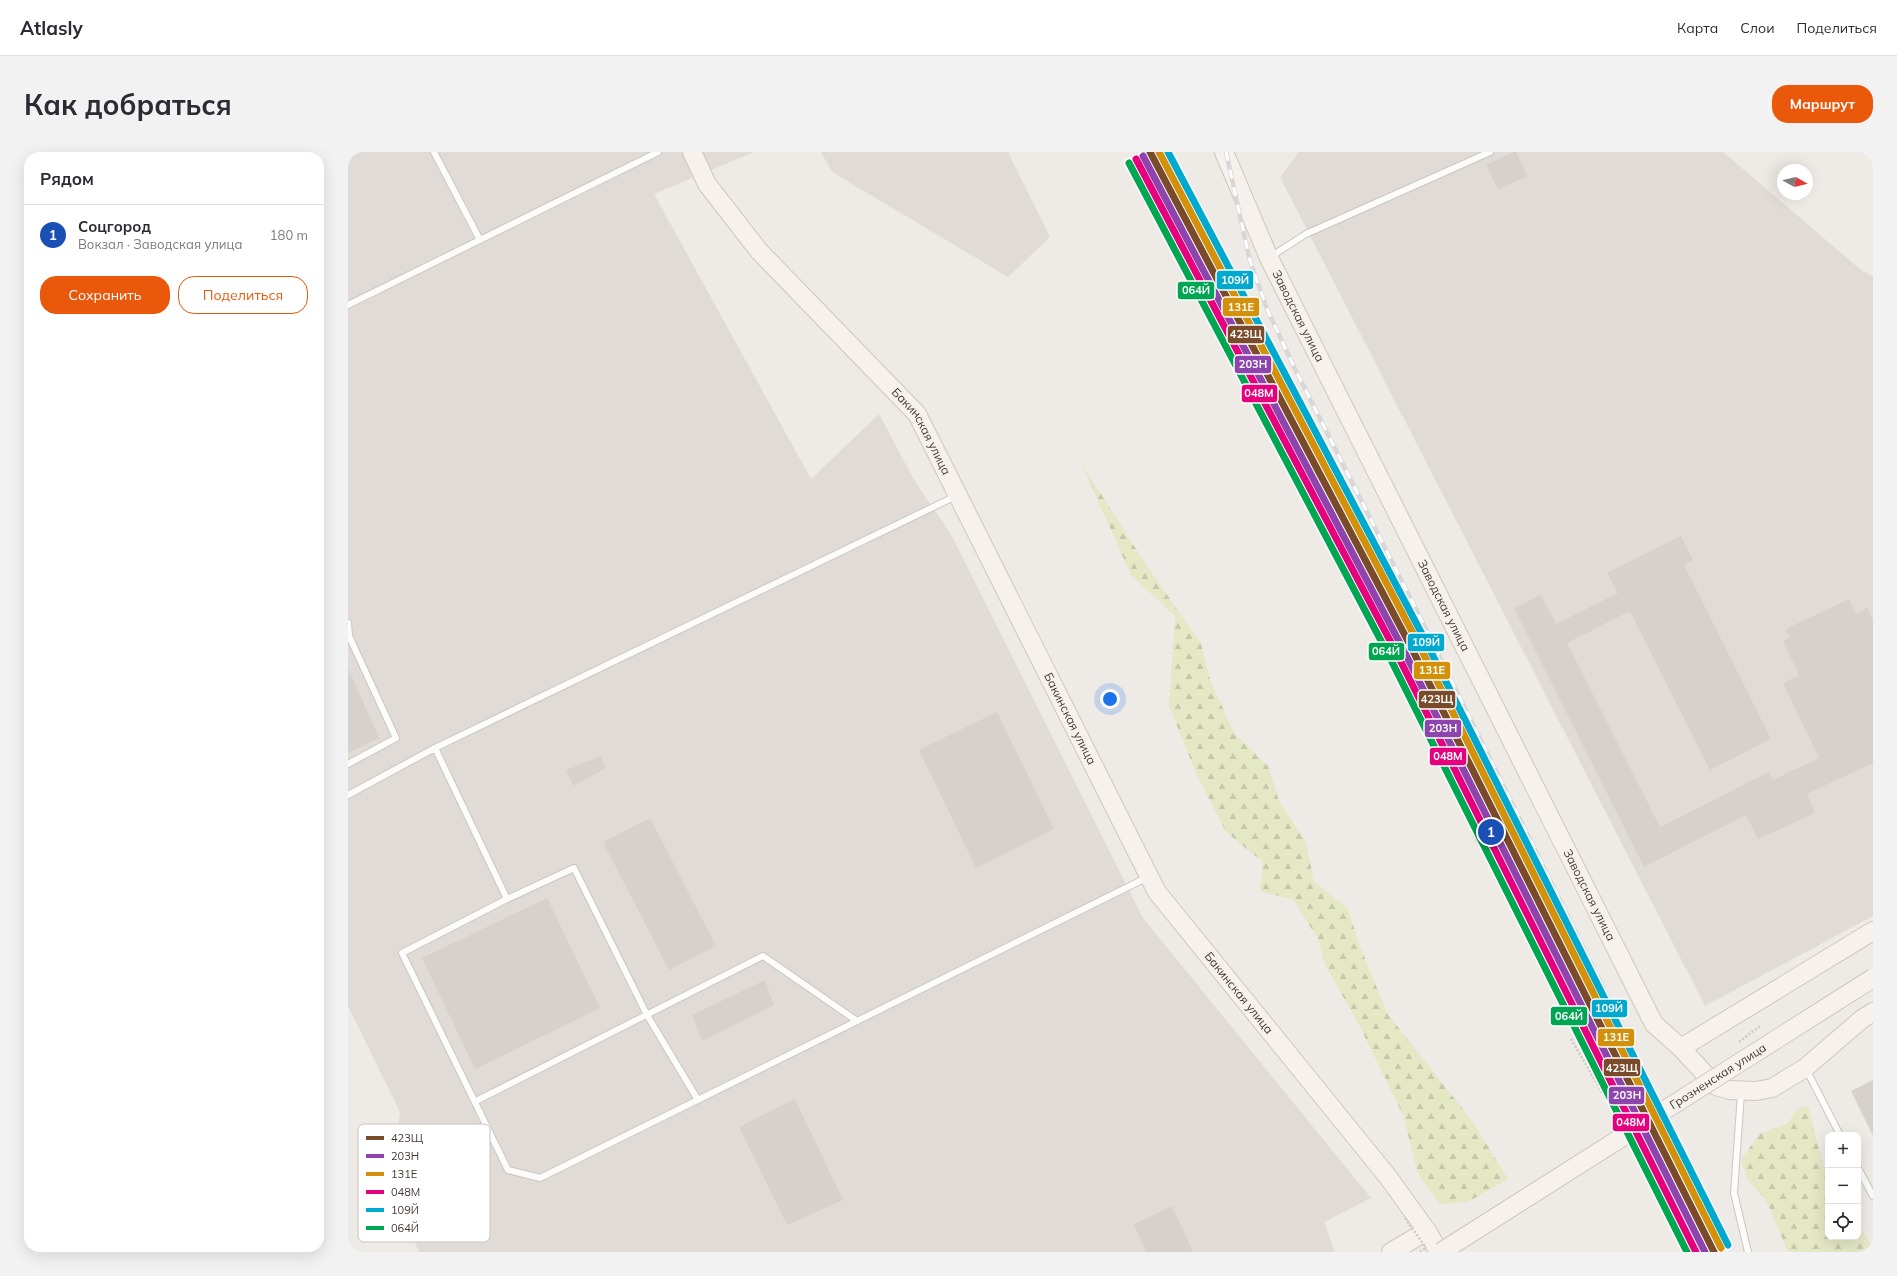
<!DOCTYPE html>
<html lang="ru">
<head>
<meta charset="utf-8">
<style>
	:root { --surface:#fff; --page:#f2f2f3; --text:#2b2b33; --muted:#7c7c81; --line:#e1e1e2; --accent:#ea580c }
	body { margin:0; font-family:Mulish,sans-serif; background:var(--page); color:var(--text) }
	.controls { position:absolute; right:12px; bottom:12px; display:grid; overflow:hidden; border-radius:8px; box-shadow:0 4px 16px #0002 }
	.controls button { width:36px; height:36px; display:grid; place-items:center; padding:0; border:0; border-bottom:1px solid var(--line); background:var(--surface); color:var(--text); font:20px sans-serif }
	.compass { position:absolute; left:1429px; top:12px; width:36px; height:36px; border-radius:50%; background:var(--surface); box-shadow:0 4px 16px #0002; rotate:98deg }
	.you { position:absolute; left:762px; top:547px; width:14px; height:14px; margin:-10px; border:3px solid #fff; border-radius:50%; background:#1a73e8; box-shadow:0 0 0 6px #1a73e833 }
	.badge { display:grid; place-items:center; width:26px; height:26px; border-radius:50%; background:var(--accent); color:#fff; font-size:13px; font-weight:700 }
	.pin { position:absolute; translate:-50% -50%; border:2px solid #fff; box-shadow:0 1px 4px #0006 }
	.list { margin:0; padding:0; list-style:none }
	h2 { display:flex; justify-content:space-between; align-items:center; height:52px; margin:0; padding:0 16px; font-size:17px }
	h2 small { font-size:13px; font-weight:400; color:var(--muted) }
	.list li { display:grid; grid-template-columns:26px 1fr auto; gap:12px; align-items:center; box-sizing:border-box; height:60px; padding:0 16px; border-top:1px solid var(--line) }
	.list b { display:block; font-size:15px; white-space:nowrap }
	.list p { margin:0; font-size:13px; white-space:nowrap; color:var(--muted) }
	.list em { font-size:13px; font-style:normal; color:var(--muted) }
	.actions { display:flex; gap:8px; padding:12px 16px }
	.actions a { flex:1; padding:9px 0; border:1px solid var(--accent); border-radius:16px; text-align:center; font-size:14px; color:var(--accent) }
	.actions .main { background:var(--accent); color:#fff }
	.icon { flex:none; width:22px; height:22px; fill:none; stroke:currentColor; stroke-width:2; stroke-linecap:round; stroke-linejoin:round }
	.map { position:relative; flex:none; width:1525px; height:1100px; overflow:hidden; border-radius:16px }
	header { display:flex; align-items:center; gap:24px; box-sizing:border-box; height:56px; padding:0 20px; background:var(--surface); border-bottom:1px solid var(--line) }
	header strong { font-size:19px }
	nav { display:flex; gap:22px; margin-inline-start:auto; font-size:14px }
	.intro { display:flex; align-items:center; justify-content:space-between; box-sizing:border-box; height:96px; padding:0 24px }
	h1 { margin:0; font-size:28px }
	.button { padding:10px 18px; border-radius:16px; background:var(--accent); color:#fff; font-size:14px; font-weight:700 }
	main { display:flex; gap:24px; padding:0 24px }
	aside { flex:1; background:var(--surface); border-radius:16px; box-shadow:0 4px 16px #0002 }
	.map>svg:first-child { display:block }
	.industrial { fill:#e1dbd7 }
	.forest { fill:url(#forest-firs) }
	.building { fill:#d6d1cd }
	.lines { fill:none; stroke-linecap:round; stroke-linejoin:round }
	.lane-casing { stroke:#cac6c2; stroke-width:8 }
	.secondary-casing { stroke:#cfc6be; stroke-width:20 }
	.path { stroke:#ccc8c5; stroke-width:2.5; stroke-dasharray:2 2; stroke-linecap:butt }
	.lane { stroke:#fcfcfb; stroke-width:6 }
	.secondary { stroke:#f6f1ec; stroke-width:18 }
	.rail-casing { stroke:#d8d7d7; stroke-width:4.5 }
	.rail { stroke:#fff; stroke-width:3; stroke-dasharray:9; stroke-linecap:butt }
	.secondary-bridge-casing { stroke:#cfc6be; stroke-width:20; stroke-linecap:butt }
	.path-bridge { stroke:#ccc8c5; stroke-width:2.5; stroke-dasharray:2 2; stroke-linecap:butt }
	.secondary-bridge { stroke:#f6f1ec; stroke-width:18 }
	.rail-1-casing { stroke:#fff; stroke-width:10 }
	.rail-2-casing { stroke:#fff; stroke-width:10 }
	.rail-3-casing { stroke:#fff; stroke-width:10 }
	.rail-4-casing { stroke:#fff; stroke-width:10 }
	.rail-5-casing { stroke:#fff; stroke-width:10 }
	.rail-6-casing { stroke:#fff; stroke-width:10 }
	.rail-1 { stroke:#7a4b2a; stroke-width:7 }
	.rail-2 { stroke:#8e44ad; stroke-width:7 }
	.rail-3 { stroke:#d3900a; stroke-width:7 }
	.rail-4 { stroke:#e5007d; stroke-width:7 }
	.rail-5 { stroke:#00a9ce; stroke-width:7 }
	.rail-6 { stroke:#00a651; stroke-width:7 }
	.labels { text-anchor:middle; stroke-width:3; stroke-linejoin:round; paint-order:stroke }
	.street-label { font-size:12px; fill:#433833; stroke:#fff }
	.key { fill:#fff; stroke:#c7c3c2; stroke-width:1 }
	.key-label { font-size:11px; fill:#433833 }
	.line-badge { stroke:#fff; stroke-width:1.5 }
	.badge-label { font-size:11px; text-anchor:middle; font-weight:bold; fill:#fff }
</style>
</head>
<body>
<header>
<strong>Atlasly</strong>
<nav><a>Карта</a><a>Слои</a><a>Поделиться</a></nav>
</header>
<div class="intro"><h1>Как добраться</h1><a class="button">Маршрут</a></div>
<main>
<aside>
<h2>Рядом<small></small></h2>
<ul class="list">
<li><span class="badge" style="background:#1a4fb4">1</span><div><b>Соцгород</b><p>Вокзал · Заводская улица</p></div><em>180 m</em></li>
</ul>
<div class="actions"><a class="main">Сохранить</a><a>Поделиться</a></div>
</aside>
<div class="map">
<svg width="1525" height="1100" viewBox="0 0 1525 1100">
	<defs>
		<pattern id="forest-firs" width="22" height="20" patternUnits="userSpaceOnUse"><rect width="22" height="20" fill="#e4e8c5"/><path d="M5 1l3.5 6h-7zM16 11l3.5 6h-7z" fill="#c5c8aa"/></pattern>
	</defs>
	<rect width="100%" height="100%" fill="#eeeae6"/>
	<g class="industrial">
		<polygon points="0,0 406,0 306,42 463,327 531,262 566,328 604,384 795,766 1023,1046 976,1070 987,1100 71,1100 43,1036 52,960 0,854"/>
		<polygon points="473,0 660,0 702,85 660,125 484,20"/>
		<polygon points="951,0 1375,0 1513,118 1525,124 1525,764 1357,854 932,25"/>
	</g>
	<g class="forest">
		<polygon points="733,311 799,414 853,492 862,528 886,581 920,614 931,649 958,690 966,730 999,755 1012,794 1039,861 1125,970 1160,1027 1120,1050 1092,1052 1070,1022 1055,963 1007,865 978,815 970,787 945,747 912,740 915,710 878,680 848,621 821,554 827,464 783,423"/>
		<polygon points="1460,954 1475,1013 1480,1021 1480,1085 1510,1085 1510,1073 1525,1095 1525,1100 1440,1100 1418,1048 1400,1028 1393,1008 1411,982 1439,972 1450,956"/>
	</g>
	<g class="building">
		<polygon points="1166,0 1168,0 1179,24 1150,38 1138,13"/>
		<polygon points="1333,384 1345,408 1336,413 1423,587 1362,618 1282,459 1219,491 1312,675 1421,620 1425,628 1471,606 1435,531 1451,523 1435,489 1442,486 1438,477 1501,447 1508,462 1519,456 1525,469 1525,611 1459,642 1467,661 1410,687 1398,663 1296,715 1166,456 1193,443 1208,472 1270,441 1259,421"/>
		<polygon points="0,516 31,586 0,601"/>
		<polygon points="649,560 706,677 628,716 571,598"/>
		<polygon points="253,604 258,616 225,634 218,618"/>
		<polygon points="302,666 368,794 321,818 255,690"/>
		<polygon points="199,746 252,856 127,917 74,806"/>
		<polygon points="417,828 426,853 354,889 344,863"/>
		<polygon points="1525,928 1525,984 1503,939"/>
		<polygon points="447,947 495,1048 439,1073 391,975"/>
		<polygon points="824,1054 845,1100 798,1100 786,1072"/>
	</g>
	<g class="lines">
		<g class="lane-casing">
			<g id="lane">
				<polyline points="86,0 132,88"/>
				<polyline points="922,105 958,82 1142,0"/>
				<polyline points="0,153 310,0"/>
				<polyline points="0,471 1,484 48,586 0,612"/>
				<polyline points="87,596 608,344"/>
				<polyline points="0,643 87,596 159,747 54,801 160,1018 192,1026 800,725"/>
				<polyline points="159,747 226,716 299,863 350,948"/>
				<polyline points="1458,917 1492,983"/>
				<polyline points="1393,941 1386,1041 1400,1100"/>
				<polyline points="128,949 415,804 509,869"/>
				<polyline points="1510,1016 1525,1044"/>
			</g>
		</g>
		<g class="secondary-casing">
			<g id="secondary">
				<path id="s1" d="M344 0 359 32 411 99 569 262 809 740 1040 1025 1079 1079 1091 1100"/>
				<path id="s2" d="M876 0 921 106 1306 872 1333 896 1368 934 1382 938 1408 939 1424 936 1457 916 1514 867 1525 860"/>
				<polyline points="1333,896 1525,779"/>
				<polyline points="1043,1100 1079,1079"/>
			</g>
		</g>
		<g class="path">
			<polyline points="1223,887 1271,969"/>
			<polyline points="1391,890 1412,874"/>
			<polyline points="1277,899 1287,910 1309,945"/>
		</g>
		<use href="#lane" class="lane"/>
		<use href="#secondary" class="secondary"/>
		<g class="rail-casing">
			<polyline id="rail" points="878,0 902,109 919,157 947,217 1080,481 1282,890 1380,1100"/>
		</g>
		<use href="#rail" class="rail"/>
		<g class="secondary-bridge-casing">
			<g id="secondary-bridge">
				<path id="s3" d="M1093 1100 1525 826"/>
			</g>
		</g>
		<g class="path-bridge">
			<polyline points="1057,1066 1078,1096"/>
			<polyline points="1072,1100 1078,1096"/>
		</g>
		<use href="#secondary-bridge" class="secondary-bridge"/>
		<g class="rail-1-casing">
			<polyline id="rail-1" points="802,0 1061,491 1366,1100"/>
		</g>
		<g class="rail-2-casing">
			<polyline id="rail-2" points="795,4 1054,495 1357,1100"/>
		</g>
		<g class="rail-3-casing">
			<polyline id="rail-3" points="811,0 1068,487 1373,1096"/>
		</g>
		<g class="rail-4-casing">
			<polyline id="rail-4" points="788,7 1047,498 1348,1100"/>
		</g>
		<g class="rail-5-casing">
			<polyline id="rail-5" points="820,0 1075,484 1380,1093"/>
		</g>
		<g class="rail-6-casing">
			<polyline id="rail-6" points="781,11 1040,502 1339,1100"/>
		</g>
		<use href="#rail-1" class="rail-1"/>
		<use href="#rail-2" class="rail-2"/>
		<use href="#rail-3" class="rail-3"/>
		<use href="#rail-4" class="rail-4"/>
		<use href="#rail-5" class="rail-5"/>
		<use href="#rail-6" class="rail-6"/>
	</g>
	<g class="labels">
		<g class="street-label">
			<text dy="4" stroke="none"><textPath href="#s2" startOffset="180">Заводская улица</textPath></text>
			<text dy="4" stroke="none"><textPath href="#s1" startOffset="364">Бакинская улица</textPath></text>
			<text dy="4" stroke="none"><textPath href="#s2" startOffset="504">Заводская улица</textPath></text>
			<text dy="4" stroke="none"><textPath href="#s1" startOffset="688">Бакинская улица</textPath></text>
			<text dy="4" stroke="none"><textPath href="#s2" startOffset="828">Заводская улица</textPath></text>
			<text dy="4" stroke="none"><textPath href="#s1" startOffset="1012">Бакинская улица</textPath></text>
			<text dy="4" stroke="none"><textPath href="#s3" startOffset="328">Грозненская улица</textPath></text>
		</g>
	</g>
	<rect x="10" y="972" width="132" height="118" rx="6" class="key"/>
	<rect x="18" y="984" width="18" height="4" fill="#7a4b2a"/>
	<rect x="18" y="1002" width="18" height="4" fill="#8e44ad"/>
	<rect x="18" y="1020" width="18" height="4" fill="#d3900a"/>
	<rect x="18" y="1038" width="18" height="4" fill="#e5007d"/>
	<rect x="18" y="1056" width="18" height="4" fill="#00a9ce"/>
	<rect x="18" y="1074" width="18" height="4" fill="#00a651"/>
	<g class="key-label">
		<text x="43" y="990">423Щ</text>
		<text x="43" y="1008">203Н</text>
		<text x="43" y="1026">131Е</text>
		<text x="43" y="1044">048М</text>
		<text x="43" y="1062">109Й</text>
		<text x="43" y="1080">064Й</text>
	</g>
	<g class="line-badge">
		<rect x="868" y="118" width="38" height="20" rx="4" fill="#00a9ce"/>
		<rect x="829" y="129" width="38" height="19" rx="4" fill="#00a651"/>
		<rect x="874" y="145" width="38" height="20" rx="4" fill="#d3900a"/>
		<rect x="879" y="173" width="38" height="19" rx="4" fill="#7a4b2a"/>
		<rect x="886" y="203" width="38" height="19" rx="4" fill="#8e44ad"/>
		<rect x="893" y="232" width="37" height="19" rx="4" fill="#e5007d"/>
		<rect x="1059" y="481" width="38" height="19" rx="4" fill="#00a9ce"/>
		<rect x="1020" y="490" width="37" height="19" rx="4" fill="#00a651"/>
		<rect x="1065" y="509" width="38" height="19" rx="4" fill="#d3900a"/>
		<rect x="1070" y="538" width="38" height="19" rx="4" fill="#7a4b2a"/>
		<rect x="1076" y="567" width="38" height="19" rx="4" fill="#8e44ad"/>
		<rect x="1081" y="595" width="38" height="19" rx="4" fill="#e5007d"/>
		<rect x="1243" y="847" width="37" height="19" rx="4" fill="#00a9ce"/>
		<rect x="1202" y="854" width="38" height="20" rx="4" fill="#00a651"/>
		<rect x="1249" y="876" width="38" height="19" rx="4" fill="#d3900a"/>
		<rect x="1255" y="906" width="38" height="19" rx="4" fill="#7a4b2a"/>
		<rect x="1260" y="934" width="37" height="19" rx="4" fill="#8e44ad"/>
		<rect x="1264" y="961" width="38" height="19" rx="4" fill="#e5007d"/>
	</g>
	<g class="badge-label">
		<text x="887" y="132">109Й</text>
		<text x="848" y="142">064Й</text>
		<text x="893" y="159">131Е</text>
		<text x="898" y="186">423Щ</text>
		<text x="905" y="216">203Н</text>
		<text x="911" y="245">048М</text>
		<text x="1078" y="494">109Й</text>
		<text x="1038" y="503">064Й</text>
		<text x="1084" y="522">131Е</text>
		<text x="1089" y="551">423Щ</text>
		<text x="1095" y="580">203Н</text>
		<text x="1100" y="608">048М</text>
		<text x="1261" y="860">109Й</text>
		<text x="1221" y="868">064Й</text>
		<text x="1268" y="889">131Е</text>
		<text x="1274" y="920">423Щ</text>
		<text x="1279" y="947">203Н</text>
		<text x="1283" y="974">048М</text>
	</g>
</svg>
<div class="controls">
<button>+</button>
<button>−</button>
<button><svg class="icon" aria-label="locate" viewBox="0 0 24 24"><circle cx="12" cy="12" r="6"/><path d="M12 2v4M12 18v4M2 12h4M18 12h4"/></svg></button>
</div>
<svg class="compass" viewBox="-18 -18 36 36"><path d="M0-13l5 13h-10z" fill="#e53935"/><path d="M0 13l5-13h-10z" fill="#7c7c81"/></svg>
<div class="you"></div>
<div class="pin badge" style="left:1143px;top:680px;background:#1a4fb4">1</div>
</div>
</main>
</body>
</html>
